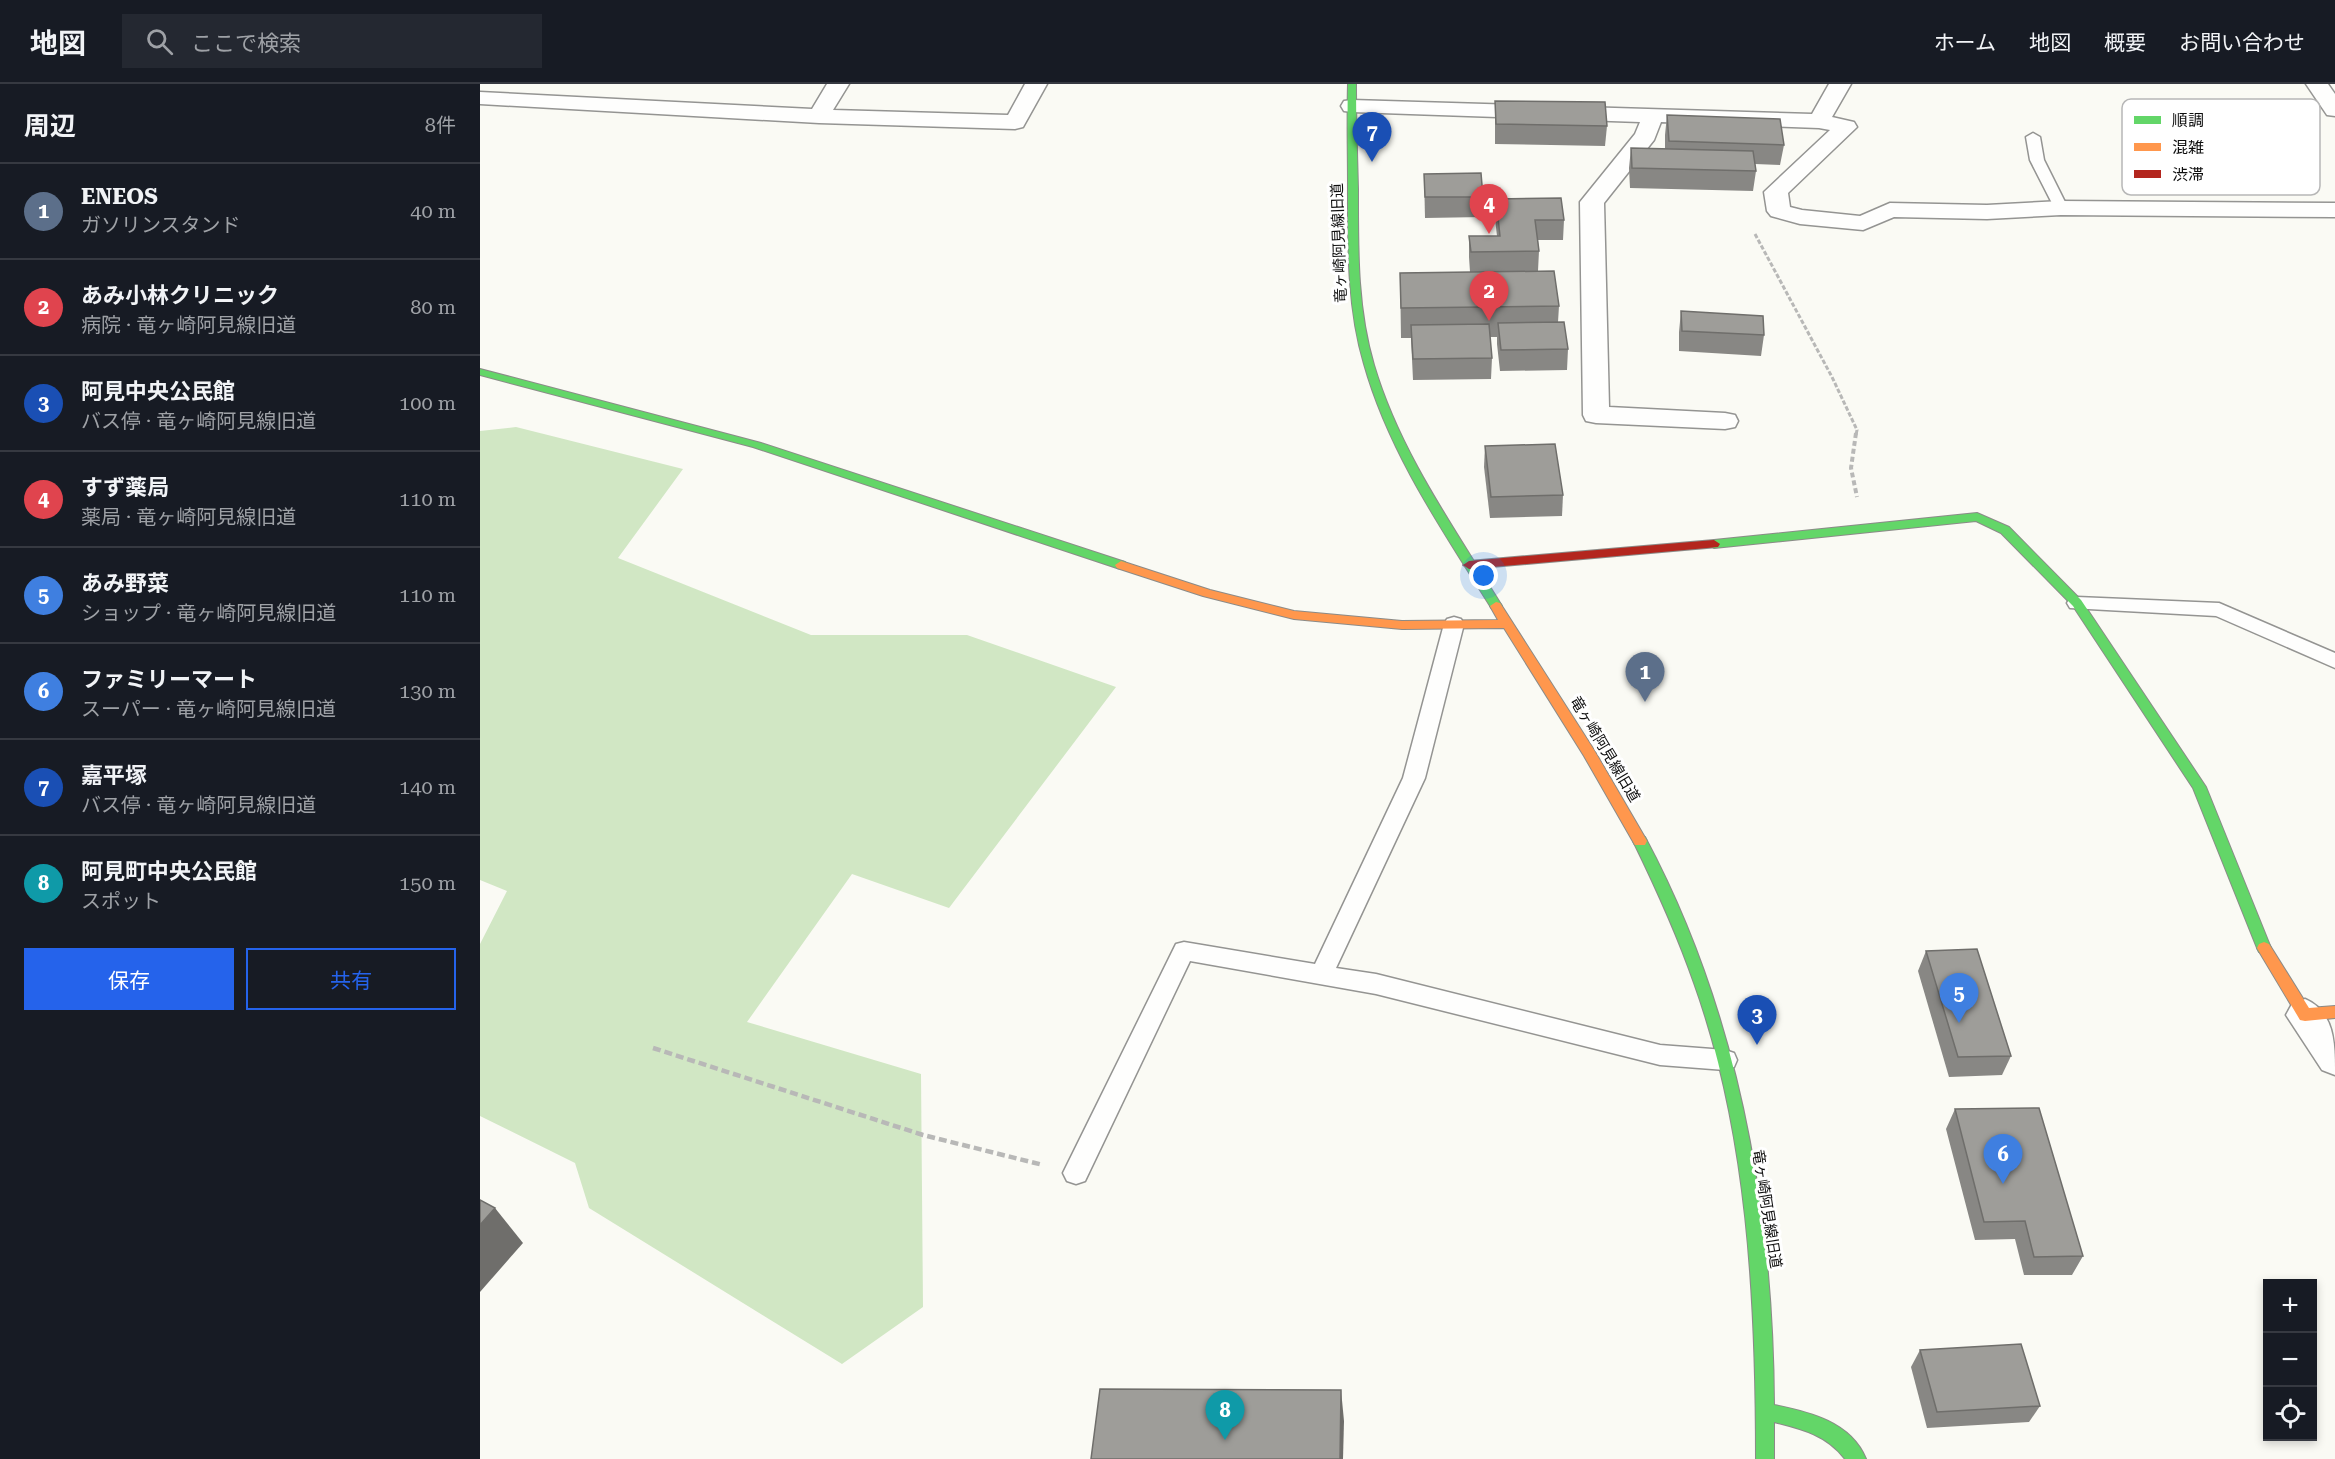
<!DOCTYPE html>
<html lang="ja">
<head>
<meta charset="utf-8">
<style>
	:root { --surface:#171b24; --page:#242831; --text:#f1f3f6; --muted:#9ea1a6; --line:#363941; --accent:#2563eb }
	body { margin:0; font-family:"Roboto Serif","Noto Sans JP",serif; background:var(--page); color:var(--text) }
	.controls { position:absolute; right:18px; bottom:18px; display:grid; overflow:hidden; border-radius:0px; box-shadow:0 3px 9px #0003 }
	.controls button { width:54px; height:54px; display:grid; place-items:center; padding:0; border:0; border-bottom:2px solid var(--line); background:var(--surface); color:var(--text); font:30px sans-serif }
	.you { position:absolute; left:1004px; top:492px; width:21px; height:21px; margin:-15px; border:4px solid #fff; border-radius:50%; background:#1a73e8; box-shadow:0 0 0 9px #1a73e833 }
	.badge { display:grid; place-items:center; width:39px; height:39px; border-radius:50%; background:var(--accent); color:#fff; font-size:20px; font-weight:700 }
	.pin { position:absolute; translate:-50% -50px; filter:drop-shadow(0 2px 3px #0008) }
	.pin::after { content:''; position:absolute; top:32px; width:21px; height:18px; background:inherit; clip-path:polygon(0 0,100% 0,50% 100%) }
	.list { margin:0; padding:0; list-style:none }
	h2 { display:flex; justify-content:space-between; align-items:center; height:78px; margin:0; padding:0 24px; font-size:26px }
	h2 small { font-size:20px; font-weight:400; color:var(--muted) }
	.list li { display:grid; grid-template-columns:39px 1fr auto; gap:18px; align-items:center; box-sizing:border-box; height:96px; padding:0 24px; border-top:2px solid var(--line) }
	.list b { display:block; font-size:22px; white-space:nowrap }
	.list p { margin:0; font-size:20px; white-space:nowrap; color:var(--muted) }
	.list em { font-size:20px; font-style:normal; color:var(--muted) }
	.actions { display:flex; gap:12px; padding:18px 24px }
	.actions a { flex:1; padding:14px 0; border:2px solid var(--accent); border-radius:0px; text-align:center; font-size:21px; color:var(--accent) }
	.actions .main { background:var(--accent); color:#fff }
	.icon { flex:none; width:33px; height:33px; fill:none; stroke:currentColor; stroke-width:2; stroke-linecap:round; stroke-linejoin:round }
	.map { position:relative; flex:none; width:1855px; height:1375px; overflow:hidden }
	header { display:flex; align-items:center; gap:36px; box-sizing:border-box; height:84px; padding:0 30px; background:var(--surface); border-bottom:2px solid var(--line) }
	header strong { font-size:28px }
	nav { display:flex; gap:33px; margin-inline-start:auto; font-size:21px }
	.search { width:420px; height:54px; background:var(--page); display:flex; align-items:center; gap:15px; box-sizing:border-box; padding:0 21px; border-radius:0px; color:var(--muted); font-size:22px }
	main { display:flex }
	aside { flex:1; background:var(--surface) }
	.map>svg:first-child { display:block }
	.forest { fill:#d1e7c4 }
	.lines { fill:none; stroke-linecap:round; stroke-linejoin:round }
	.lane-casing { stroke:#949492; stroke-width:3 }
	.street-casing { stroke:#949492; stroke-width:3 }
	.fast-casing { stroke:#8b8b88; stroke-width:2 }
	.slow-casing { stroke:#8b8b88; stroke-width:2 }
	.jam-casing { stroke:#8b8b88; stroke-width:2 }
	.path-far2 { stroke:#b8b8b7; stroke-width:3; stroke-dasharray:4.5 2; stroke-linecap:butt }
	.path-far1 { stroke:#b8b8b7; stroke-width:4; stroke-dasharray:5 3; stroke-linecap:butt }
	.path { stroke:#b8b8b7; stroke-width:4.5; stroke-dasharray:8 4; stroke-linecap:butt }
	.lane { fill:#fefefd; fill-rule:evenodd }
	.street { fill:#fefefd; fill-rule:evenodd }
	.fast { fill:#63d668; fill-rule:evenodd }
	.slow { fill:#ff974d; fill-rule:evenodd }
	.jam { fill:#b3261e; fill-rule:evenodd }
	.wall { fill:#888784 }
	.shaded-wall { fill:#6f6e6b }
	.building { fill:#9e9d99; stroke:#6f6e6b; stroke-width:1.5 }
	.labels { text-anchor:middle; stroke-width:6; stroke-linejoin:round; paint-order:stroke }
	.street-label { font-size:15px; fill:#0e0e0e; stroke:#fff }
	.key { fill:#fff; stroke:#b7b7b7; stroke-width:1.5 }
	.key-label { font-size:16px; fill:#0e0e0e }
</style>
</head>
<body>
<header>
<strong>地図</strong>
<div class="search"><svg class="icon" aria-label="search" viewBox="0 0 24 24"><circle cx="10" cy="10" r="6"/><path d="M15 15l6 6"/></svg>ここで検索</div>
<nav><a>ホーム</a><a>地図</a><a>概要</a><a>お問い合わせ</a></nav>
</header>
<main>
<aside>
<h2>周辺<small>8件</small></h2>
<ul class="list">
<li><span class="badge" style="background:#5c6f8a">1</span><div><b>ENEOS</b><p>ガソリンスタンド</p></div><em>40 m</em></li>
<li><span class="badge" style="background:#e0444e">2</span><div><b>あみ小林クリニック</b><p>病院 · 竜ヶ崎阿見線旧道</p></div><em>80 m</em></li>
<li><span class="badge" style="background:#1a4fb4">3</span><div><b>阿見中央公民館</b><p>バス停 · 竜ヶ崎阿見線旧道</p></div><em>100 m</em></li>
<li><span class="badge" style="background:#e0444e">4</span><div><b>すず薬局</b><p>薬局 · 竜ヶ崎阿見線旧道</p></div><em>110 m</em></li>
<li><span class="badge" style="background:#3f7fe0">5</span><div><b>あみ野菜</b><p>ショップ · 竜ヶ崎阿見線旧道</p></div><em>110 m</em></li>
<li><span class="badge" style="background:#3f7fe0">6</span><div><b>ファミリーマート</b><p>スーパー · 竜ヶ崎阿見線旧道</p></div><em>130 m</em></li>
<li><span class="badge" style="background:#1a4fb4">7</span><div><b>嘉平塚</b><p>バス停 · 竜ヶ崎阿見線旧道</p></div><em>140 m</em></li>
<li><span class="badge" style="background:#0f9aa8">8</span><div><b>阿見町中央公民館</b><p>スポット</p></div><em>150 m</em></li>
</ul>
<div class="actions"><a class="main">保存</a><a>共有</a></div>
</aside>
<div class="map">
<svg width="1855" height="1375" viewBox="0 0 1855 1375">
	<rect width="100%" height="100%" fill="#fafaf4"/>
	<polygon class="forest" points="36,343 203,385 138,474 331,551 487,551 636,603 469,824 372,790 267,938 441,990 443,1223 362,1280 109,1124 95,1079 0,1032 0,860 27,807 0,796 0,347"/>
	<g class="lines">
		<g class="lane-casing">
			<g id="lane">
				<polygon points="1553,49 1560,53 1564,76 1588,124 1586,127 1576,127 1550,76 1546,53"/>
				<polygon points="1597,513 1739,519 1855,569 1855,584 1736,532 1590,524 1587,519 1590,514"/>
				<polygon points="974,533 981,535 984,540 945,694 856,884 896,890 1180,961 1245,966 1254,969 1257,976 1254,983 1245,986 1180,981 896,910 710,877 605,1097 596,1100 587,1097 583,1089 696,860 704,858 835,880 923,694 964,540 967,535"/>
			</g>
		</g>
		<g class="street-casing">
			<g id="street">
				<polygon points="347,0 369,0 353,26 528,31 545,0 567,0 543,43 535,45 339,39 0,20 0,8 332,25"/>
				<polygon points="1349,0 1371,0 1352,33 1374,38 1377,43 1308,109 1310,123 1322,126 1380,132 1410,119 1507,121 1581,117 1855,119 1855,133 1581,131 1507,135 1414,133 1383,146 1320,140 1291,132 1287,127 1284,108 1350,46 1339,44 1181,38 1174,56 1124,119 1129,323 1245,329 1255,331 1258,337 1255,343 1245,345 1116,339 1106,337 1103,331 1100,118 1155,50 1160,38 872,28 864,27 861,22 864,17 872,16 1332,30"/>
				<polygon points="1826,0 1848,0 1855,10 1855,32 1847,31"/>
				<path d="M1825 915C1855 928 1855 960 1855 991L1842 986 1806 931 1812 920Z"/>
			</g>
		</g>
		<g class="fast-casing">
			<g id="fast">
				<path d="M868 0H876C876 35 877 70 878 105 878 164 877 224 894 281 920 369 975 445 1022 522L1020 525H1012C963 447 909 369 884 280 867 223 868 163 868 104 868 70 867 35 868 0Z"/>
				<polygon points="0,285 281,359 645,478 647,481 641,485 637,484 273,363 0,291"/>
				<polygon points="1497,429 1529,443 1601,516 1726,703 1791,864 1789,868 1784,870 1779,868 1777,864 1713,704 1593,522 1521,449 1496,437 1234,464 1228,460 1234,456"/>
				<path d="M1160 752 1165 753C1258 927 1293 1125 1294 1321 1329 1328 1371 1338 1386 1375H1365C1347 1351 1322 1345 1294 1338V1375H1276C1276 1217 1268 1049 1214 899 1197 850 1176 804 1153 757L1155 753Z"/>
			</g>
		</g>
		<g class="slow-casing">
			<g id="slow">
				<polygon points="641,477 730,506 814,527 922,537 1018,536 1010,522 1016,518 1020,519 1114,666 1167,757 1165,761 1155,761 1104,672 1024,544 922,545 814,535 723,512 637,484 635,481"/>
				<polygon points="1784,858 1789,860 1829,924 1855,922 1855,934 1825,937 1820,936 1777,864 1779,860"/>
			</g>
		</g>
		<g class="jam-casing">
			<polygon id="jam" points="1234,456 1240,460 1238,463 989,485 983,481 989,477"/>
		</g>
		<polyline class="path-far2" points="1275,150 1352,293 1377,346 1376,351"/>
		<polyline class="path-far1" points="1376,349 1371,384 1377,413"/>
		<polyline class="path" points="173,964 443,1051 563,1081"/>
		<use href="#lane" class="lane"/>
		<use href="#street" class="street"/>
		<use href="#fast" class="fast"/>
		<use href="#slow" class="slow"/>
		<use href="#jam" class="jam"/>
	</g>
	<g class="wall">
		<polygon points="1015,17 1127,42 1125,62 1015,60"/>
		<polygon points="1187,31 1304,61 1300,81 1275,80 1276,87 1273,107 1150,104 1149,84 1151,64 1185,65 1185,51"/>
		<polygon points="944,90 1003,113 1003,133 945,134"/>
		<polygon points="1016,115 1084,136 1083,156 1058,156 1059,167 1058,187 1079,222 1078,238 1088,265 1087,286 1020,287 1017,260 1017,253 1010,253 1012,274 1011,295 933,296 931,254 921,254 920,189 990,188 989,173 989,152 1017,152 1015,135"/>
		<polygon points="1201,227 1284,251 1281,272 1199,267 1199,248"/>
		<polygon points="1005,362 1083,411 1082,432 1010,434 1004,383"/>
		<polygon points="1446,867 1531,972 1522,991 1469,993 1438,887"/>
		<polygon points="1475,1025 1603,1172 1592,1191 1544,1191 1535,1155 1495,1156 1466,1045"/>
		<polygon points="1440,1266 1560,1322 1549,1338 1447,1344 1431,1283"/>
	</g>
	<g class="shaded-wall">
		<polygon points="15,1124 43,1159 0,1208 0,1141"/>
		<polygon points="861,1306 864,1337 863,1375 860,1375"/>
	</g>
	<g class="building">
		<polygon points="1015,17 1125,18 1127,42 1016,40"/>
		<polygon points="1187,31 1300,35 1304,61 1189,57"/>
		<polygon points="1151,64 1273,67 1276,87 1152,84"/>
		<polygon points="1001,89 1003,113 945,113 944,90"/>
		<polygon points="1081,114 1084,136 1055,136 1059,167 991,168 989,152 1020,152 1016,115"/>
		<polygon points="1074,187 1079,222 921,224 920,189"/>
		<polygon points="1201,227 1283,232 1284,251 1202,247"/>
		<polygon points="1084,238 1088,265 1021,266 1018,239"/>
		<polygon points="1009,240 1012,274 933,275 931,241"/>
		<polygon points="1075,360 1083,411 1011,413 1005,362"/>
		<polygon points="1497,865 1531,972 1478,973 1446,867"/>
		<polygon points="1559,1024 1603,1172 1554,1173 1545,1137 1504,1138 1475,1025"/>
		<polygon points="0,1116 15,1124 0,1141"/>
		<polygon points="1541,1260 1560,1322 1457,1328 1440,1266"/>
		<polygon points="620,1305 861,1306 860,1375 611,1375"/>
	</g>
	<g class="labels">
		<g class="street-label">
			<text transform="translate(859 159) rotate(-92)" y="5">竜ヶ崎阿見線旧道</text>
			<text transform="translate(1125 665) rotate(59)" y="5">竜ヶ崎阿見線旧道</text>
			<text transform="translate(1287 1125) rotate(81)" y="5">竜ヶ崎阿見線旧道</text>
		</g>
	</g>
	<rect x="1642" y="15" width="198" height="96" rx="9" class="key"/>
	<rect x="1654" y="32" width="27" height="8" fill="#63d668"/>
	<rect x="1654" y="59" width="27" height="8" fill="#ff974d"/>
	<rect x="1654" y="86" width="27" height="8" fill="#b3261e"/>
	<g class="key-label">
		<text x="1692" y="42">順調</text>
		<text x="1692" y="69">混雑</text>
		<text x="1692" y="96">渋滞</text>
	</g>
</svg>
<div class="controls">
<button>+</button>
<button>−</button>
<button><svg class="icon" aria-label="locate" viewBox="0 0 24 24"><circle cx="12" cy="12" r="6"/><path d="M12 2v4M12 18v4M2 12h4M18 12h4"/></svg></button>
</div>
<div class="you"></div>
<div class="pin badge" style="left:1165px;top:618px;background:#5c6f8a">1</div>
<div class="pin badge" style="left:1009px;top:237px;background:#e0444e">2</div>
<div class="pin badge" style="left:1277px;top:961px;background:#1a4fb4">3</div>
<div class="pin badge" style="left:1009px;top:150px;background:#e0444e">4</div>
<div class="pin badge" style="left:1479px;top:939px;background:#3f7fe0">5</div>
<div class="pin badge" style="left:1523px;top:1100px;background:#3f7fe0">6</div>
<div class="pin badge" style="left:892px;top:78px;background:#1a4fb4">7</div>
<div class="pin badge" style="left:745px;top:1356px;background:#0f9aa8">8</div>
</div>
</main>
</body>
</html>
